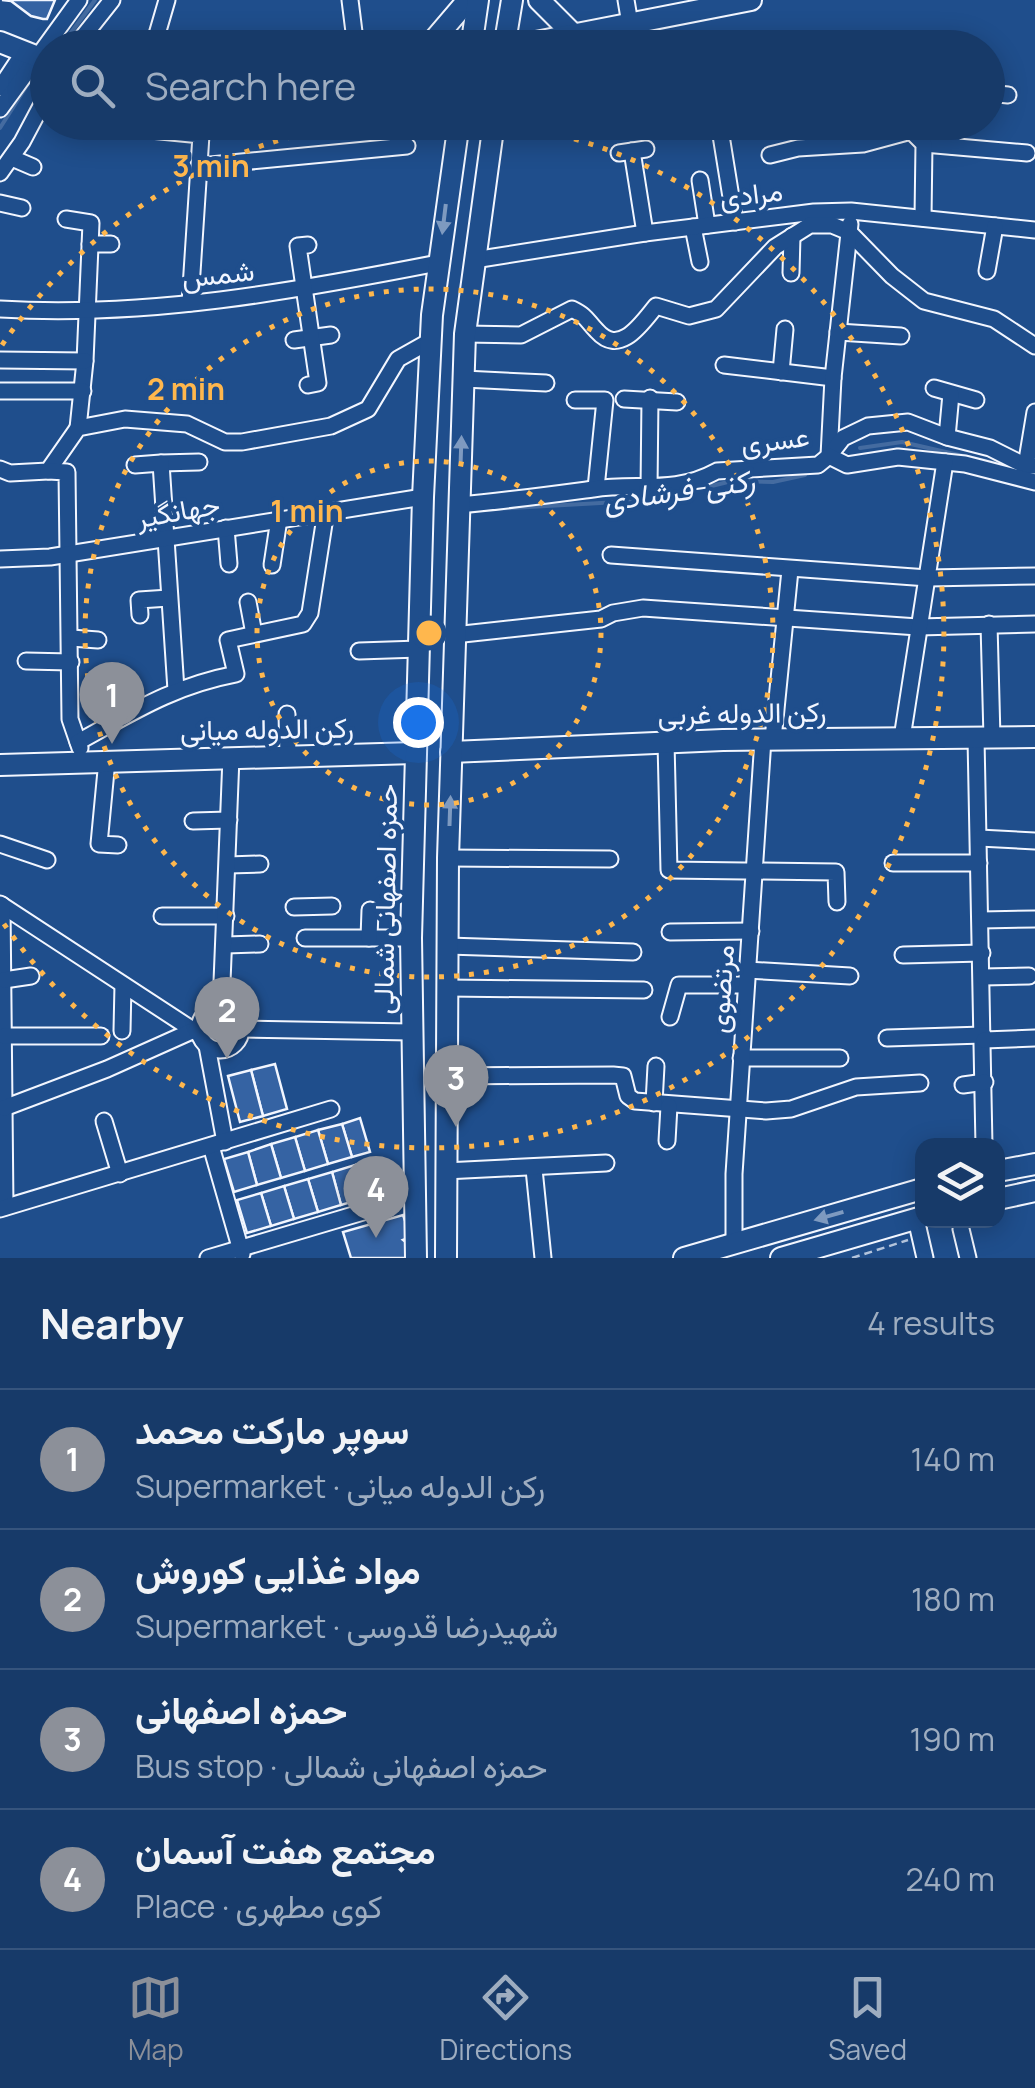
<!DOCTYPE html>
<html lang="en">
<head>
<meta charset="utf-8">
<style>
	:root { --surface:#173a69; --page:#20416f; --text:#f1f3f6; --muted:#9eadc0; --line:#36547d; --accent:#8c9099 }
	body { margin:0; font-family:Manrope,Vazirmatn,sans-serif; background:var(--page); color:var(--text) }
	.controls { position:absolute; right:30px; bottom:30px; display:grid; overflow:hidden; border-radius:20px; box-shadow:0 5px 25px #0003 }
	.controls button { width:90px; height:90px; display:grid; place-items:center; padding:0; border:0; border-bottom:2px solid var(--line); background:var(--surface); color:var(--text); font:50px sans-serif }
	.you { position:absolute; left:418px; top:722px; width:35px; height:35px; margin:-25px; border:8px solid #fff; border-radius:50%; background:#1a73e8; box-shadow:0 0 0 15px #1a73e833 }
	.badge { display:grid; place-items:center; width:65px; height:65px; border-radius:50%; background:var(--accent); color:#fff; font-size:32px; font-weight:700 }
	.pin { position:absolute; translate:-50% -82px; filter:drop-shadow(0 2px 5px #0008) }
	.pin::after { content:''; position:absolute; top:52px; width:35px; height:30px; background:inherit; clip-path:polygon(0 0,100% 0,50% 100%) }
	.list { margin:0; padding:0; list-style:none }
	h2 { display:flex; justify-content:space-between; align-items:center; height:130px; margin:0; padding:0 40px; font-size:42px }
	h2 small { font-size:32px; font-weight:400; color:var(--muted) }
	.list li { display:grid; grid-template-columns:65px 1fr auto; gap:30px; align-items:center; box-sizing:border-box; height:140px; padding:0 40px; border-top:2px solid var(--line) }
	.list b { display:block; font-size:38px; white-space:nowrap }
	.list p { margin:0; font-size:32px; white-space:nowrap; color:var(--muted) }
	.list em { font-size:32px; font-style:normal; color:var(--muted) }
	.icon { flex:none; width:55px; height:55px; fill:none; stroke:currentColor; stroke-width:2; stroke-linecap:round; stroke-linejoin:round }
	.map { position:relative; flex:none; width:1035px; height:1258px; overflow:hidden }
	.search { position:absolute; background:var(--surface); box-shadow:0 5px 25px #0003; left:30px; right:30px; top:30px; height:110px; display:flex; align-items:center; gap:25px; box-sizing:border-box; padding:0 35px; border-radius:55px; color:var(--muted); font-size:38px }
	.sheet { height:690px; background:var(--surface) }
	nav { display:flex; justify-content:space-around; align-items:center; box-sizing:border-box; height:140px; border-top:2px solid var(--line); background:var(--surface); font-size:28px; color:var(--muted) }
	nav a { display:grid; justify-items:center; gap:5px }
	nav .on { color:var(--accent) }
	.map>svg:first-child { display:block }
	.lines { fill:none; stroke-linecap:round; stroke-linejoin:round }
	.stream { stroke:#446ba0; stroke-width:4 }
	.building { fill:#3563a3; stroke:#f2f6ff; stroke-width:2.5 }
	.minor-casing { stroke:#f2f6ff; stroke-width:19 }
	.major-casing { stroke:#f2f6ff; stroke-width:24 }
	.path { stroke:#b3c4dc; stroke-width:2.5; stroke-dasharray:8 5; stroke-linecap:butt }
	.minor { stroke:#1f4e8c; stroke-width:15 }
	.major { stroke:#1f4e8c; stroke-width:20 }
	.oneway { fill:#7e9ac0 }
	.ring { fill:none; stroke:#ffb74d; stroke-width:5; stroke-dasharray:5 10 }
	.labels { text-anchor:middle; stroke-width:8; stroke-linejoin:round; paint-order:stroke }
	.street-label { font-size:28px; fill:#f2f6ff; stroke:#1f4e8c }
	.water-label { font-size:30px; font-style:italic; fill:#f2f6ff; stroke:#1f4e8c }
	.centre { fill:#ffb74d; stroke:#1f4e8c; stroke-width:5 }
	.ring-label { font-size:30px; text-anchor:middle; font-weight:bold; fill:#ffb74d; stroke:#1f4e8c; stroke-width:8; stroke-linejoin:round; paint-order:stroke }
</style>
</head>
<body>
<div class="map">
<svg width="1035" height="1258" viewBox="0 0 1035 1258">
	<rect width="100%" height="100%" fill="#1f4e8c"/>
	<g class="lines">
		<g class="stream">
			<polyline points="70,34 95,0"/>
			<polyline points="0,128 33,76"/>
			<polyline points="860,448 902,442 1016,468"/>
			<polyline points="493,509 654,500 732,481 773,482 805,475"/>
		</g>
	</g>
	<g class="building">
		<polygon points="2,0 55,0 47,19 43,19 31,16 11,1"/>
		<polygon points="275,1064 287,1109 263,1116 251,1070"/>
		<polygon points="251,1070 263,1116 240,1122 228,1076"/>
		<polygon points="360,1118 370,1152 352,1157 342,1124"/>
		<polygon points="342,1124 352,1157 328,1164 318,1130"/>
		<polygon points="318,1130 328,1164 305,1171 295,1137"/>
		<polygon points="295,1137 305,1171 281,1178 271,1144"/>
		<polygon points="271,1144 281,1178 257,1185 248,1152"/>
		<polygon points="248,1152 257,1185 234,1192 224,1159"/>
		<polygon points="373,1160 383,1193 365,1198 355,1165"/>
		<polygon points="355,1165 365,1198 341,1205 332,1172"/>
		<polygon points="332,1172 341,1205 318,1212 308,1179"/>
		<polygon points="308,1179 318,1212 294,1219 284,1186"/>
		<polygon points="284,1186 294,1219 271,1226 261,1193"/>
		<polygon points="261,1193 271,1226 247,1233 237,1200"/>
		<polygon points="403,1215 411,1237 403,1240 412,1247 412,1258 351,1258 343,1232"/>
	</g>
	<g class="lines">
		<g class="minor-casing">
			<g id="minor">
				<polyline points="350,0 356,48"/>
				<polyline points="626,0 634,48"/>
				<polyline points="74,48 112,0"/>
				<polyline points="153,48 167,0"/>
				<polyline points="0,88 24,52"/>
				<polyline points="988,93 1008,95"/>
				<polyline points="0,109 79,0"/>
				<polyline points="141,122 140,129 201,135 190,303"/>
				<polyline points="831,122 836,144"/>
				<polyline points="952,122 952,146"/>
				<polyline points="719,123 735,222"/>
				<polyline points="924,144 1027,153"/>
				<polyline points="632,151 645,233"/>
				<polyline points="619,153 646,149"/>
				<polyline points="770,155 798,148 863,144 911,131 924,144 923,218"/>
				<polyline points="12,158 33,167"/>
				<polyline points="200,166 407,146"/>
				<polyline points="0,173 22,142 48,93"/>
				<polyline points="700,180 707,225"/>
				<polyline points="0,203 22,208"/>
				<polyline points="66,219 91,223 85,361 78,428"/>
				<polyline points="693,227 700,262"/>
				<polyline points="90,244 111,244"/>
				<polyline points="474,260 645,233 814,212 851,211 1035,230"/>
				<polyline points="987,271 995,226"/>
				<polyline points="791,273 792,236"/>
				<path d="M0 309C147 318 295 291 438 263"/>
				<polyline points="838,332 901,336"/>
				<path d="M465 334 521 335 572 309C588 317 586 320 597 331 620 357 642 323 656 306L689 316 716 309 775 247 810 225H832L849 232 892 276 924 301 994 319 1035 346"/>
				<polyline points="294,340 331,335"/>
				<polyline points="0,360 85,361"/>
				<polyline points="724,365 833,378"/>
				<polyline points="781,372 785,329"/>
				<polyline points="464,379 546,383"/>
				<polyline points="308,385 318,383 298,246 308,245"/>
				<polyline points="934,388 976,400"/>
				<polyline points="0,391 83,391"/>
				<polyline points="624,399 677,402"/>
				<polyline points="575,400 605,400 596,488"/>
				<polyline points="947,437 951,394"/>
				<polyline points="829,456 833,378 850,224"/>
				<polyline points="829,456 843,438 868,426 908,422 947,437 990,448 1026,466 1035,466"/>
				<polyline points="161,463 199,462"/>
				<polyline points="135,465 161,463 176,690"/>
				<polyline points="1026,466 1035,412"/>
				<polyline points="0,469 10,473 48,471 78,428 125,419 187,424 225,442 242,442 331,426 368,409 398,359 430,341"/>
				<polyline points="48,471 67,472 70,719 80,748"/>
				<polyline points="649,489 650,398"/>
				<path d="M459 505C504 501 548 495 593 489 637 482 673 495 717 471L818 465 829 456 847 465 898 457 965 464 1035 482"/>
				<polyline points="226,528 229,564"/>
				<polyline points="611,555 928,578 1035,576"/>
				<polyline points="0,559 50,557 423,497"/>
				<polyline points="272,565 279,519"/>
				<polyline points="248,602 254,634"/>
				<polyline points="140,615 139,600 169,598"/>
				<polyline points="989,624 992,738"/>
				<polyline points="454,635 601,619 613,613 643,608 918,627 1035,624"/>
				<polyline points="71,638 98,640"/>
				<polyline points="359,651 419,649"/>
				<polyline points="26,661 71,662"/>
				<polyline points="287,714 288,756"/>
				<polyline points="902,738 945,462"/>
				<polyline points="976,738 984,1146"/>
				<polyline points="773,739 790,570"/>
				<path d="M78 742C133 712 173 686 236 674L228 640 303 624 310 613 326 511"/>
				<polyline points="666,742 669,870 836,872 837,902"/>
				<polyline points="107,760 99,844 118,845"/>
				<polyline points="193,821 229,820"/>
				<polyline points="979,838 1035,841"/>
				<polyline points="0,844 47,860"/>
				<polyline points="448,858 610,859"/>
				<polyline points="893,863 979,863"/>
				<polyline points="228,865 260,864"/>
				<polyline points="0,904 199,1034"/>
				<polyline points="2,905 5,1207"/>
				<polyline points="294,907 332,906"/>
				<polyline points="162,916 226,916"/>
				<polyline points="981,920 1035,919"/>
				<polyline points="670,932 751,931"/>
				<polyline points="305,938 411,938"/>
				<polyline points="369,938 370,910"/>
				<polyline points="226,945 260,944"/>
				<polyline points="448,946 633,952"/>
				<polyline points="903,955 982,953"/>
				<polyline points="747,970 850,976"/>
				<polyline points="983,977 1029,976"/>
				<polyline points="4,980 31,976"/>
				<polyline points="447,988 644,990"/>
				<polyline points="221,1007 231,757"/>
				<circle cx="220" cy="1029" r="21"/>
				<polyline points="670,1017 679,985 746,985"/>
				<polyline points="242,1029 411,1032"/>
				<polyline points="122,1031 123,985"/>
				<polyline points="4,1036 101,1036"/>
				<polyline points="887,1038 983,1035"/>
				<polyline points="984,1040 1035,1038"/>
				<polyline points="207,1046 225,1142"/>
				<polyline points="741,1058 840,1058"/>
				<polyline points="446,1076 613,1075 623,1076 628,1096 635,1101 766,1111 791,1109 856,1087 920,1083"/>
				<polyline points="963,1085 985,1082"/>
				<polyline points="654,1103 656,1066"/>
				<polyline points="4,1108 107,1069 192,1031"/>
				<polyline points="104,1121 120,1174"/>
				<polyline points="667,1141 669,1106"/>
				<polyline points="211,1146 242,1254"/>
				<polyline points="534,1169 543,1258"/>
				<polyline points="445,1171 606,1163"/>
				<polyline points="0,1209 331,1109"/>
				<polyline points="916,1219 925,1258"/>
				<polyline points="961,1229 968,1258"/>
				<polyline points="734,1243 734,1174 763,739"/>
				<polyline points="208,1258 370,1210"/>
			</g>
		</g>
		<g class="major-casing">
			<g id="major">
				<polyline points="539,0 572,33"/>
				<polyline points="0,42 48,61"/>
				<polyline points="427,48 468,0"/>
				<polyline points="471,48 478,0"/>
				<polyline points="504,48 512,0"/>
				<polyline points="505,48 751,0"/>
				<polyline points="451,752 723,740 1035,737"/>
				<polyline points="0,765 415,753"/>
				<polyline points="998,1171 1035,1164"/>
				<polyline points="998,1199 1035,1191"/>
				<polyline points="416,1258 411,938 423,497 432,315 459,122"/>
				<polyline points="446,1258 448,858 465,334 494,122"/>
				<polyline points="684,1258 922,1189"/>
				<polyline points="781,1258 922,1217"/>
			</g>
		</g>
		<polyline class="path" points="852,1258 908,1240"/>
		<use href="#minor" class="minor"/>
		<use href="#major" class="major"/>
	</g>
	<defs><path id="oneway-solid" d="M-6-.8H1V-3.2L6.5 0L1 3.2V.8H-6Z" transform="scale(2.5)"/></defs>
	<g class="oneway">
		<use href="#oneway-solid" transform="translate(444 219) rotate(97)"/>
		<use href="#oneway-solid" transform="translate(461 451) rotate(-88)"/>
		<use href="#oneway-solid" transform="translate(450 811) rotate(-88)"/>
		<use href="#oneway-solid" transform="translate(829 1216) rotate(164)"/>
	</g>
	<g class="ring">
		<circle cx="429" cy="633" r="172"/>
		<circle cx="429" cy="633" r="344"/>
		<path d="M2 345A515 515 0 0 1 357 123M501 123A515 515 0 1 1 2 921"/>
	</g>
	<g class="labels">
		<g class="street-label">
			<text transform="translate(751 194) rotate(-7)" y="10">مرادی</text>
			<text transform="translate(218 274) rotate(-6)" y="10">شمس</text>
			<text transform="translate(775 440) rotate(-7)" y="10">عسری</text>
			<text transform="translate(178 511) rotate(-10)" y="10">جهانگیر</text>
			<text transform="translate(742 713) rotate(-1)" y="10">رکن الدوله غربی</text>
			<text transform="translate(267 729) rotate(-1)" y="10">رکن الدوله میانی</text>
			<text transform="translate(385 899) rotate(-89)" y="10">حمزه اصفهانی شمالی</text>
			<text transform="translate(721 989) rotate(-86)" y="10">مرتضوی</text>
		</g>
		<g class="water-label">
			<text transform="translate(679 491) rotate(-8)" y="10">رکنی-فرشادی</text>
		</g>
	</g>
	<circle cx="429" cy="633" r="15" class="centre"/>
	<g class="ring-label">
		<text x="211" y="177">3 min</text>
		<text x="186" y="400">2 min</text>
		<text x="307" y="522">1 min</text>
	</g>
</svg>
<div class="controls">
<button><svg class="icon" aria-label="layers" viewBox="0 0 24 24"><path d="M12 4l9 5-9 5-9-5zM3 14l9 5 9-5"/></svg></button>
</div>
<div class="you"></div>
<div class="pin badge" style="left:112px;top:744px">1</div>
<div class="pin badge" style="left:227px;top:1059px">2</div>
<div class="pin badge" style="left:456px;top:1127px">3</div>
<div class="pin badge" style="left:376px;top:1238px">4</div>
<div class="search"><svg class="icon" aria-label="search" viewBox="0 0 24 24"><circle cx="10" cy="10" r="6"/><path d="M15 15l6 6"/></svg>Search here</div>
</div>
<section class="sheet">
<h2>Nearby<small>4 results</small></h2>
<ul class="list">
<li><span class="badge">1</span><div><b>سوپر مارکت محمد</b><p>Supermarket · رکن الدوله میانی</p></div><em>140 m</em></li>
<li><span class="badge">2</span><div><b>مواد غذایی کوروش</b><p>Supermarket · شهیدرضا قدوسی</p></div><em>180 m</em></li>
<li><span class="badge">3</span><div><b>حمزه اصفهانی</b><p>Bus stop · حمزه اصفهانی شمالی</p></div><em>190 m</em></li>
<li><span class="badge">4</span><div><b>مجتمع هفت آسمان</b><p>Place · کوی مطهری</p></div><em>240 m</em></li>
</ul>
</section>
<nav>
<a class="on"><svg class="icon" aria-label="map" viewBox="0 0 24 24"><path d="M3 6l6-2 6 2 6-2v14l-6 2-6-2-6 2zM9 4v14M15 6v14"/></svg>Map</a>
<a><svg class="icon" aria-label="directions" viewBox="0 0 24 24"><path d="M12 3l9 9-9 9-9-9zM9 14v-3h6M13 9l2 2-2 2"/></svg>Directions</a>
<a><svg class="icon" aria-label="saved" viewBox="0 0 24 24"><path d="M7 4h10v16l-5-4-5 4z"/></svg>Saved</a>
</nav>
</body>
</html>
